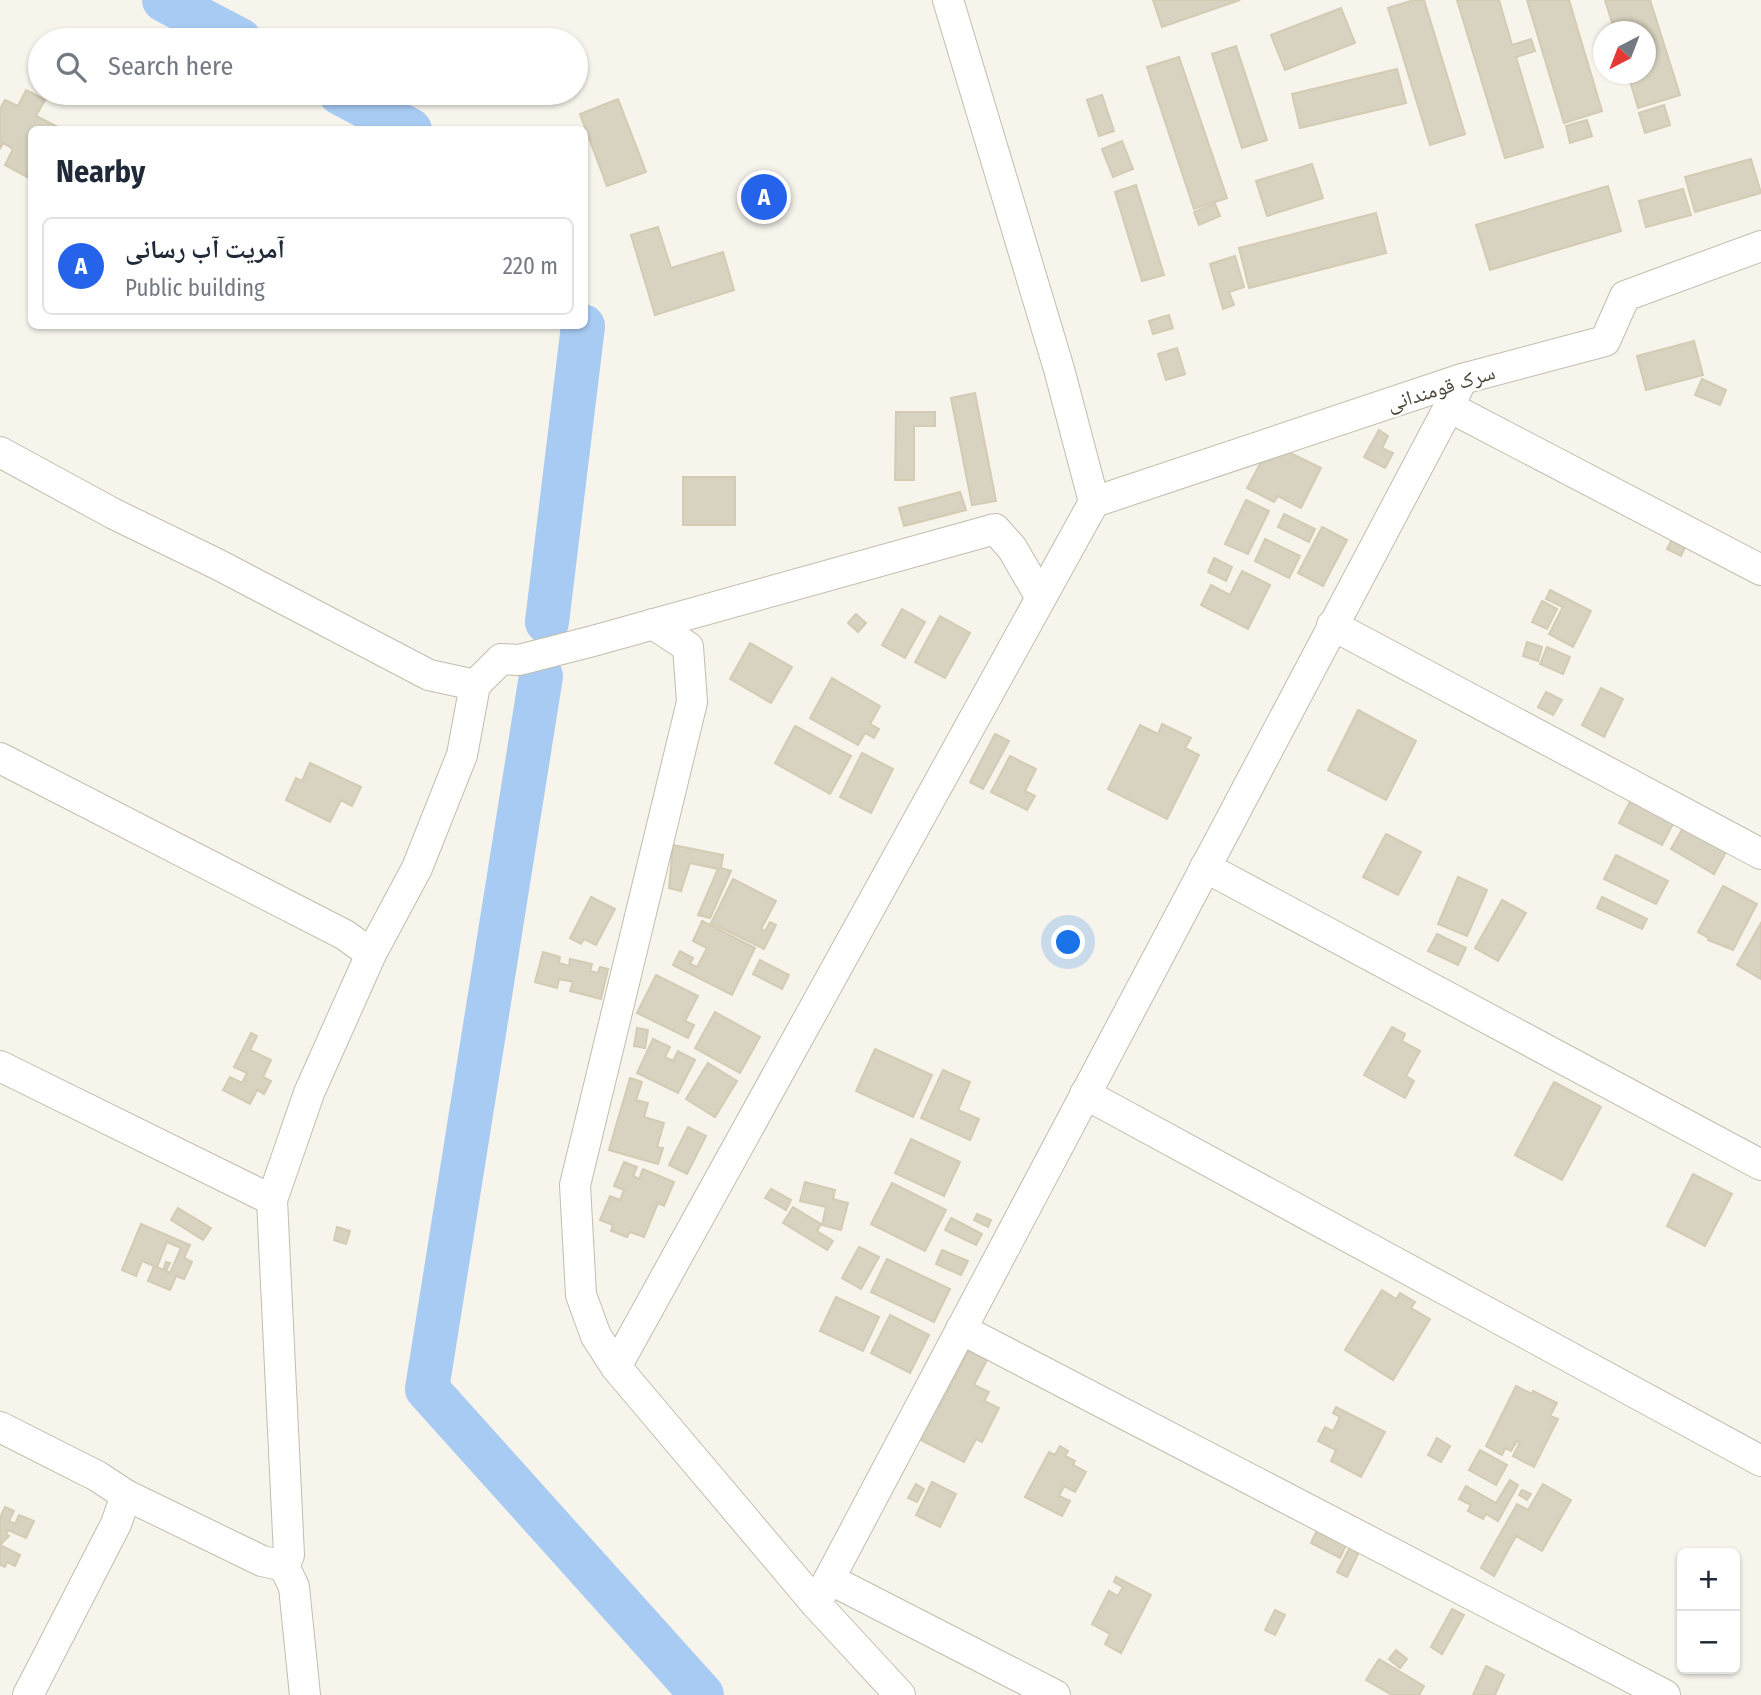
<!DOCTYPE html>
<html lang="en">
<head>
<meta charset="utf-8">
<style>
	:root { --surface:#fff; --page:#f6f6f7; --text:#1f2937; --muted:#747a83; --line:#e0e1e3; --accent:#2563eb }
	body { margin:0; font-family:"Fira Sans Condensed","Noto Naskh Arabic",sans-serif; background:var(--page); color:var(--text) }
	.controls { position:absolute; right:21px; bottom:21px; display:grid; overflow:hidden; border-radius:10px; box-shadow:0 2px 5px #0004 }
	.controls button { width:63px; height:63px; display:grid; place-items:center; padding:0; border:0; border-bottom:2px solid var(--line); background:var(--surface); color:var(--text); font:35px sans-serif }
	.compass { position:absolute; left:1593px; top:21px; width:63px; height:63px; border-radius:50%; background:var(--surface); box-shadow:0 2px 5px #0004; rotate:222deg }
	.you { position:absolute; left:1069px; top:943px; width:24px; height:24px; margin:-18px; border:5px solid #fff; border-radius:50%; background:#1a73e8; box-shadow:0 0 0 10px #1a73e833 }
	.badge { display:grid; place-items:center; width:46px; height:46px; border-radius:50%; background:var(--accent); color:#fff; font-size:23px; font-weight:700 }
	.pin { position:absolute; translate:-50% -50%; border:4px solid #fff; box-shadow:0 2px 7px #0006 }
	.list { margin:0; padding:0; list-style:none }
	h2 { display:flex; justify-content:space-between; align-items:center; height:91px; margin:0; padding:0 28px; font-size:30px }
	h2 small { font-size:23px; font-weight:400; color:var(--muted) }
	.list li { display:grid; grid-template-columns:46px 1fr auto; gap:21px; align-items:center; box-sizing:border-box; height:98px; margin:0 14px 14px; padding:0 14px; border:2px solid var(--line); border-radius:10px }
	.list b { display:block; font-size:26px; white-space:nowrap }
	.list p { margin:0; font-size:23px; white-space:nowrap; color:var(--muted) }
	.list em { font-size:23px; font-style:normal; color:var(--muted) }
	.icon { flex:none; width:38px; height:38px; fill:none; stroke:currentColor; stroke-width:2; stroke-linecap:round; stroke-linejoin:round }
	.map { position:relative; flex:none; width:1761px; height:1695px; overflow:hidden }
	.search { position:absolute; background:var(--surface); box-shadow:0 2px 5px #0004; left:28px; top:28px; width:560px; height:77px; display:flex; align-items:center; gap:18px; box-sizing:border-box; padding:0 24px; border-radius:38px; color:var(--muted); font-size:26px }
	.panel { position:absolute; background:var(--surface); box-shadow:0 2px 5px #0004; left:28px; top:126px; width:560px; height:203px; border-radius:10px }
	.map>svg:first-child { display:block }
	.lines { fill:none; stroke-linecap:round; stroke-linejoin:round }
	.river { stroke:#a8cbf3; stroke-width:44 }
	.building { fill:#d8d2c0; stroke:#d3cbb3; stroke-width:2; fill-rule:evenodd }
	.minor-casing { stroke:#c2bdad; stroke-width:32 }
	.minor { stroke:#fff; stroke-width:30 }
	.labels { text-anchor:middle; stroke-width:5; stroke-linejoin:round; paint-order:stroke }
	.street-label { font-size:21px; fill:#4b4639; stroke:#fff }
</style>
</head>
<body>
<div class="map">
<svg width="1761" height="1695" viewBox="0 0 1761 1695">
	<rect width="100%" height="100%" fill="#f6f4eb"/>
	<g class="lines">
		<g class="river">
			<polyline points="164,0 240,40"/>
			<polyline points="340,93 410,130"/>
			<polyline points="547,622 583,326"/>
			<polyline points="541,676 427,1389 702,1695"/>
		</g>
	</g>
	<g class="building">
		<polygon points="1153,0 1240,0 1162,27"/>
		<polygon points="1414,0 1424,0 1465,134 1430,145 1388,8"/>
		<polygon points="1457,0 1499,0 1512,45 1531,39 1535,51 1516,57 1543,147 1505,158"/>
		<polygon points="1527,0 1569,0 1602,111 1564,123"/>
		<polygon points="1605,0 1650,0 1680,95 1638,108 1628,74 1646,74 1646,32 1615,32"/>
		<polygon points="1341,8 1355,43 1285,70 1271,35"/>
		<polygon points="1236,46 1267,140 1242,148 1212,54"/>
		<polygon points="1179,57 1227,198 1194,209 1147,67"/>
		<polygon points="1397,69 1406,103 1300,128 1292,94"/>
		<polygon points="26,90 45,100 36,116 58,127 57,130 32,130 31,179 5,165 13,149 3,143 0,149 0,109 5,100 18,106"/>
		<polygon points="1102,95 1114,131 1099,136 1087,100"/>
		<polygon points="618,99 646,172 607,186 580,114"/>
		<polygon points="1664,105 1670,125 1645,133 1639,113"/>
		<polygon points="1587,120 1592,136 1570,143 1566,126"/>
		<polygon points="1122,141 1133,169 1113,177 1102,149"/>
		<polygon points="1751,159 1761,193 1695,212 1685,177"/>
		<polygon points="1312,164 1323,198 1267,216 1256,181"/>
		<polygon points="1136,185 1164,275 1142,281 1115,192"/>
		<polygon points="1608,186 1621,231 1490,270 1476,225"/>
		<polygon points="1683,189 1691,215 1646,227 1639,201"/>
		<polygon points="1215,204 1220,216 1199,225 1194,212"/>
		<polygon points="1376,213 1386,253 1249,288 1239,248"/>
		<polygon points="658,227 671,268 723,252 734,290 655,315 631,235"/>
		<polygon points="1235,256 1244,287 1229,292 1234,305 1223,309 1210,264"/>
		<polygon points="1169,315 1173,328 1153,334 1149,321"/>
		<polygon points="1694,341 1703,375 1646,390 1637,356"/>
		<polygon points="1177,348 1185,374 1166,380 1158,354"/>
		<polygon points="1702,379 1726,390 1720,405 1695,395"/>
		<polygon points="975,393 996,501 972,505 951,398"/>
		<polygon points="896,412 935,412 935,426 914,426 914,480 895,480"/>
		<polygon points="1379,430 1388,436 1382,448 1393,453 1385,468 1364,457"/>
		<polygon points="1282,449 1321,468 1301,508 1278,496 1274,502 1247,488 1267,451 1278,457"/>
		<rect x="683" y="477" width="52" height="48"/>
		<polygon points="960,492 966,510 904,526 899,508"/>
		<polygon points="1246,500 1269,511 1248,554 1225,544"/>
		<polygon points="1284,514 1315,529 1309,542 1278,527"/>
		<polygon points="1322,527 1347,540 1323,586 1298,573"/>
		<polygon points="1675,533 1688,540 1681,556 1667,549"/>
		<polygon points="1265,539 1300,556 1289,578 1255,561"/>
		<polygon points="1214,558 1232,567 1226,581 1208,572"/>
		<polygon points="1242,571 1270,585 1248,629 1201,605 1211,585 1230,595"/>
		<polygon points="1550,590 1591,611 1573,647 1549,634 1563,607 1546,599"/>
		<polygon points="1542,601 1557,609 1547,629 1532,622"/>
		<polygon points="902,609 925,622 905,658 882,645"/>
		<polygon points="856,614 866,623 858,632 848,623"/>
		<polygon points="940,616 970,633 945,678 915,662"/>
		<polygon points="1527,642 1542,647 1538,661 1523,656"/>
		<polygon points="750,643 792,667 771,703 730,679"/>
		<polygon points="1547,647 1570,657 1563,674 1540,664"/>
		<polygon points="832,678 880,706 870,724 879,729 874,738 865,733 858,745 810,718"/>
		<polygon points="1601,688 1623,699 1604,737 1582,725"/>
		<polygon points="1546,692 1562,700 1553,715 1538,707"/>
		<polygon points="1358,710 1416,741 1386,800 1328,770"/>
		<polygon points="1162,724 1191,738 1185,748 1199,755 1167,819 1108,789 1140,725 1158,734"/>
		<polygon points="795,726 851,756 830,794 775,763"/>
		<polygon points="995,734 1009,741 983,789 970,782"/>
		<polygon points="862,753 893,769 871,813 840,797"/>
		<polygon points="1010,756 1036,769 1025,791 1035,796 1027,810 991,792"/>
		<polygon points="310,763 361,787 352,806 341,800 330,822 286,800 296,778 302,781"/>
		<polygon points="1634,794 1677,816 1662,845 1619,823"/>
		<polygon points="1683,828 1726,852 1714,874 1671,849"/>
		<polygon points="1386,834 1421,852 1398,895 1363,877"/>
		<polygon points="673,845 723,855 721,868 731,871 710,918 698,915 718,869 690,863 681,891 669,888"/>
		<polygon points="1616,855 1668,881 1656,904 1604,879"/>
		<polygon points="1458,877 1487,890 1467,936 1438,924"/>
		<polygon points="733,879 776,901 761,929 765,931 770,922 776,925 764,949 711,923"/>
		<polygon points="1723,886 1757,904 1733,950 1708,940 1709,938 1698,932"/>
		<polygon points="591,897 615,909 596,945 584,939 581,944 570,938"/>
		<polygon points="1602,897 1647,919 1642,929 1597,908"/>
		<polygon points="1502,900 1526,913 1498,961 1475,948"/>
		<polygon points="702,921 755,948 732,995 673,965 680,951 693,958 690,964 697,967 707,948 693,941"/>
		<polygon points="1761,923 1761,979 1737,965"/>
		<polygon points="1437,934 1466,948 1458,965 1428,951"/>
		<polygon points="543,952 560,957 559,963 569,966 570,959 592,964 590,971 598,973 600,967 608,969 601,999 570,991 573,982 559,979 557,988 535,982"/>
		<polygon points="760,960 789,975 782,989 753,974"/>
		<polygon points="656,975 698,996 685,1021 694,1025 688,1038 637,1013"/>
		<polygon points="715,1012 760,1037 740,1073 695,1048"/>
		<polygon points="1392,1027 1405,1034 1402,1041 1420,1051 1406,1076 1414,1081 1405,1098 1364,1075"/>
		<polygon points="637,1028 648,1030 645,1048 634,1046"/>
		<polygon points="251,1033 257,1036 250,1050 271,1060 263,1077 271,1081 264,1094 257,1090 250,1104 223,1090 230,1077 242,1083 247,1073 234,1067"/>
		<polygon points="653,1039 670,1047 665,1057 673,1061 678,1051 695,1060 678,1093 637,1073"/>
		<polygon points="875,1049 932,1075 913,1117 856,1091"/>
		<polygon points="708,1063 737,1081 715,1117 686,1099"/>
		<polygon points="943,1070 970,1082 958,1110 979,1119 970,1140 921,1118"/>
		<polygon points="630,1078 642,1082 636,1100 648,1103 644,1117 664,1123 657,1147 663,1148 658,1164 609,1150"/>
		<polygon points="1554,1082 1601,1107 1562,1180 1515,1155"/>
		<polygon points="688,1127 706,1136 687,1174 669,1165"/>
		<polygon points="911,1139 960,1162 944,1196 895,1173"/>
		<polygon points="624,1162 637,1167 633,1176 639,1179 643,1169 674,1182 664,1206 658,1203 644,1237 630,1232 627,1237 611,1231 613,1225 600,1220 610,1196 620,1200 624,1190 614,1186"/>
		<polygon points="1693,1174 1732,1194 1705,1246 1667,1226"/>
		<polygon points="805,1182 835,1190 833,1199 848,1203 841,1230 822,1225 826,1207 800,1201"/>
		<polygon points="892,1183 946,1210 925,1251 871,1224"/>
		<polygon points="771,1189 791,1200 786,1210 765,1198"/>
		<polygon points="793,1207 821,1224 817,1231 833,1241 827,1250 783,1223"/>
		<polygon points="178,1208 211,1228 203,1240 171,1220"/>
		<polygon points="977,1214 991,1220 988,1227 974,1220"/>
		<polygon points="951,1218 982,1234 976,1245 945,1230"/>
		<path d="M141 1224 190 1245 184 1258 192 1262 184 1279 176 1276 170 1290 148 1281 154 1266 142 1261 136 1276 122 1270ZM167 1242 181 1248 170 1273 166 1271 170 1263 166 1262 163 1270 157 1267Z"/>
		<polygon points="337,1227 350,1231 346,1244 334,1240"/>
		<polygon points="859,1247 879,1257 861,1289 842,1278"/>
		<polygon points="942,1250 968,1261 961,1275 936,1264"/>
		<polygon points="887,1259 950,1289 934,1322 871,1292"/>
		<polygon points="1382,1290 1396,1299 1400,1293 1415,1302 1411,1308 1430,1319 1393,1380 1345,1350"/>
		<polygon points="836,1297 879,1317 863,1351 820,1331"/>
		<polygon points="890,1315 929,1335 910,1373 871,1353"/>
		<polygon points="970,1348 988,1358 974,1385 989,1392 984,1401 999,1408 982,1442 976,1439 964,1462 915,1437 935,1404 940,1406"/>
		<polygon points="1516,1386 1532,1394 1533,1391 1557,1403 1550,1416 1558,1419 1534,1467 1513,1456 1520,1442 1517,1441 1511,1451 1505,1448 1502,1455 1486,1446"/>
		<polygon points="1336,1407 1385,1432 1361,1477 1331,1461 1336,1450 1318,1441 1325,1427 1333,1431 1340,1417 1333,1413"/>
		<polygon points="1437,1438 1450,1446 1441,1462 1428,1455"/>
		<polygon points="1060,1446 1068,1451 1065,1456 1075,1461 1073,1465 1086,1472 1075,1492 1064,1486 1059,1496 1070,1501 1062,1516 1025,1497 1049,1452 1055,1455"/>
		<polygon points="1480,1450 1507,1465 1496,1485 1469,1470"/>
		<polygon points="1510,1480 1518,1485 1498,1521 1486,1514 1483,1519 1468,1511 1471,1505 1459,1499 1466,1486 1496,1503"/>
		<polygon points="932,1482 956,1494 940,1527 916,1515"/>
		<polygon points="916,1484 924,1489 917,1502 908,1498"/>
		<polygon points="1543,1484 1571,1500 1542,1551 1516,1536 1494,1576 1481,1568 1517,1504 1528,1510"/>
		<polygon points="1522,1490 1531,1494 1527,1500 1519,1495"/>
		<polygon points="5,1507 14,1511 9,1521 15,1524 19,1515 34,1521 26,1538 8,1530 6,1534 9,1536 0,1545 20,1555 15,1566 7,1562 5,1567 0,1565 0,1518"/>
		<polygon points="1320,1524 1349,1539 1340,1558 1311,1543"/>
		<polygon points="1352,1543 1361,1548 1347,1577 1337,1572"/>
		<polygon points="1116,1577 1151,1595 1121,1653 1105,1644 1110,1634 1092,1624 1109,1591 1118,1596 1123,1587 1114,1582"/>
		<polygon points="1452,1609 1464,1615 1442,1654 1431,1647"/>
		<polygon points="1275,1610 1285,1615 1275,1635 1265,1630"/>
		<polygon points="1396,1650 1407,1659 1400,1668 1389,1659"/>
		<polygon points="1379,1659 1424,1686 1419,1695 1392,1695 1366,1680"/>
		<polygon points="1486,1666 1504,1675 1495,1695 1473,1695"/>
	</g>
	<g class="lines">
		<g class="minor-casing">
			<g id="minor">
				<polyline points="1449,407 1761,570"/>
				<polyline points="0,452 114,514 217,564 429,675 475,685"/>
				<polyline points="1094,502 1462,379 1605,341 1625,296 1761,246"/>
				<polyline points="1332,625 1761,854"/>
				<polyline points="0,758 345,935 371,954"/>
				<polyline points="1205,867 1761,1165"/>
				<polyline points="0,1066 272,1200"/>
				<polyline points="1085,1094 1761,1461"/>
				<polyline points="961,1329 1665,1695"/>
				<polyline points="616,1367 596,1336 581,1295 575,1185 692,702 688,647 653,624"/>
				<polyline points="0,1427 97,1476 126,1495 262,1561 284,1566 294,1587 305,1695"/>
				<polyline points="284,1566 289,1555 272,1200 309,1093 371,954 417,868 462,755 475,685 501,659 519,660 593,641 995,529 1012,548 1041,598"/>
				<polyline points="829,1579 1055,1695"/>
				<polyline points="816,1604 1449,407 1462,379"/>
				<polyline points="28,1695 116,1524 126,1495"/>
				<polyline points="900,1695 816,1604 616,1367 1094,502 1059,369 948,0"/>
			</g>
		</g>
		<use href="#minor" class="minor"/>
	</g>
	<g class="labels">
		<g class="street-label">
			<text transform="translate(1441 388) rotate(-17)" y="7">سرک قومندانی</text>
		</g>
	</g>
</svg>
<div class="controls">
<button>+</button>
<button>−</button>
</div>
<svg class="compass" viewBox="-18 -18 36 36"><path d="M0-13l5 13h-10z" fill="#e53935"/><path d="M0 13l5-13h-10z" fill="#747a83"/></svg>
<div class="you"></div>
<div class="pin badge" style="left:764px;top:197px">A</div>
<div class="search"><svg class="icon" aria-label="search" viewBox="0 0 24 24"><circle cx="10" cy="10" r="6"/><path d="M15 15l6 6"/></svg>Search here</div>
<section class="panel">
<h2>Nearby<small></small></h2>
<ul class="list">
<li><span class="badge">A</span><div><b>آمریت آب رسانی</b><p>Public building</p></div><em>220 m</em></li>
</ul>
</section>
</div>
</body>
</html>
